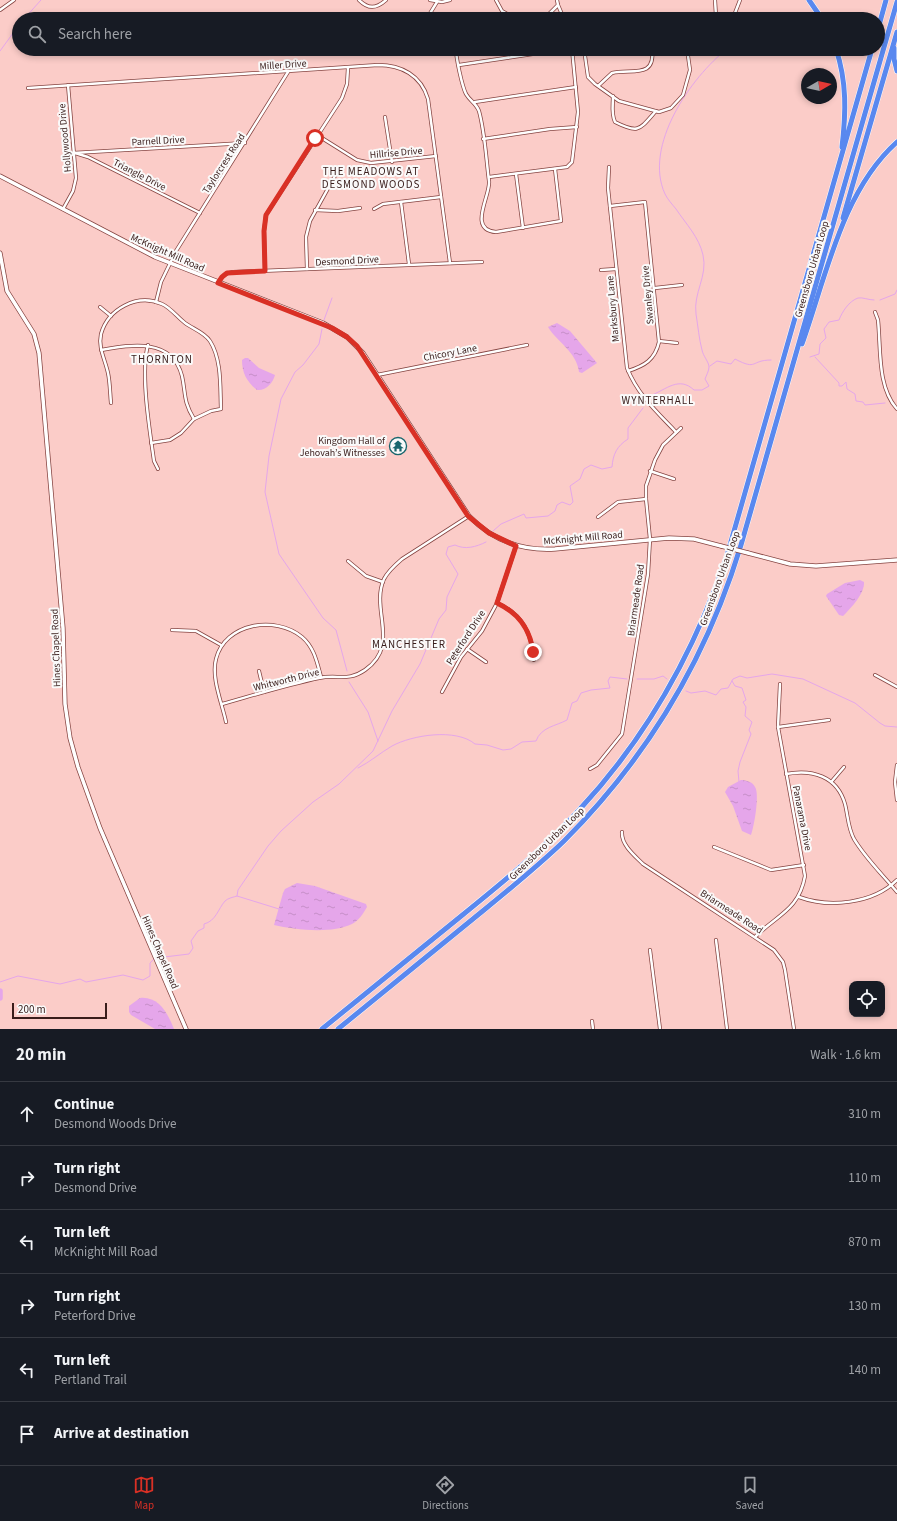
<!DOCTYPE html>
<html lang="en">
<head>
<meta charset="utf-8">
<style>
	:root { --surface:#171b24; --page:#242831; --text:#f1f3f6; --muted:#9ea1a6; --line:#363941; --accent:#d93025 }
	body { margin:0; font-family:"Source Sans 3",sans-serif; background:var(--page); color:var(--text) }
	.controls { position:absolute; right:12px; bottom:12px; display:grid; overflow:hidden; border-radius:8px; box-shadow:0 2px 6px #0003 }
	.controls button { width:36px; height:36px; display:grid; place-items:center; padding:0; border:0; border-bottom:1px solid var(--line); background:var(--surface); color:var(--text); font:20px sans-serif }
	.compass { position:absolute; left:801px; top:68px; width:36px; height:36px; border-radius:50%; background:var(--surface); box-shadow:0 2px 6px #0003; rotate:81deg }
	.scale { position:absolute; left:12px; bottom:10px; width:95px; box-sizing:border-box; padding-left:4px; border:2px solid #391d1b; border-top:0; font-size:11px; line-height:14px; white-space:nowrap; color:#391d1b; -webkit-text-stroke:3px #fafafa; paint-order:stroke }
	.stop { position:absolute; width:12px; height:12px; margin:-9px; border:3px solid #d93025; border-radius:50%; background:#fff }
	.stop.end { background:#d93025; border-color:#fff; box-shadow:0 1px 4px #0008 }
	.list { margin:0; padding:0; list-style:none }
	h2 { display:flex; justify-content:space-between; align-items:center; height:52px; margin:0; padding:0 16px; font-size:17px }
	h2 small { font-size:13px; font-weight:400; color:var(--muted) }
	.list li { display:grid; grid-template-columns:26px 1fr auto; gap:12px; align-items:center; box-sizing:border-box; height:64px; padding:0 16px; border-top:1px solid var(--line) }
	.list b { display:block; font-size:15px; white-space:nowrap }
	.list p { margin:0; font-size:13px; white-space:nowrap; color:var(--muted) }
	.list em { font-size:13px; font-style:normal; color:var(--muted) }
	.icon { flex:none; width:22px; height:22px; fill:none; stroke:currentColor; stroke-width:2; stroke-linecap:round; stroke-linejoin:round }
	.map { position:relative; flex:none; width:897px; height:1029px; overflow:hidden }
	.search { position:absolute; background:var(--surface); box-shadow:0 2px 6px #0003; left:12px; right:12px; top:12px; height:44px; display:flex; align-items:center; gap:10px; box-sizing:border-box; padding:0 14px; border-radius:22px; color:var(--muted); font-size:15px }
	.sheet { height:436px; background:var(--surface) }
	nav { display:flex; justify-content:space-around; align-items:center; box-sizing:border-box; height:56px; border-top:1px solid var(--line); background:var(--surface); font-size:11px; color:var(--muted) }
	nav a { display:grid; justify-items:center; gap:2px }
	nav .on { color:var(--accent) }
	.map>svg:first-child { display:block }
	.water { fill:url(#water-ripples) }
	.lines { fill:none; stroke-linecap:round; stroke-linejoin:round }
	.stream { stroke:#e5a6ea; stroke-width:1 }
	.river { stroke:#e5a6ea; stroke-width:5.5 }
	.street-casing { stroke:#854441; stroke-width:4 }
	.secondary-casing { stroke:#854441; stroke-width:5 }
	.highway-casing { stroke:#fff; stroke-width:6 }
	.street { stroke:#fff; stroke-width:2.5 }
	.secondary { stroke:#fff; stroke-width:3.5 }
	.highway { stroke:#5988ef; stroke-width:5 }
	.secondary-bridge-casing { stroke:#854441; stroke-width:5; stroke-linecap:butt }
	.secondary-bridge { stroke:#fff; stroke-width:3.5 }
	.route { stroke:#d93025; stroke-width:5 }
	.labels { text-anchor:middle; stroke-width:4; stroke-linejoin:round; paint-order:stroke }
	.street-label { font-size:10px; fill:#391d1b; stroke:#fafafa }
	.poi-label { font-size:10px; fill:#391d1b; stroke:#fafafa; text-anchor:end }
	.neighbourhood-label { font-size:11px; letter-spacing:1px; fill:#391d1b; stroke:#fafafa }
</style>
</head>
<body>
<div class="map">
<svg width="897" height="1029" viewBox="0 0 897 1029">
	<defs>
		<pattern id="water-ripples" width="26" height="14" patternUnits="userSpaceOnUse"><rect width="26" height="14" fill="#e5a6ea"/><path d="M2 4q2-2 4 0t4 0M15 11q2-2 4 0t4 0" fill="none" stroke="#c58ec8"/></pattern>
	</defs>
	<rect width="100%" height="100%" fill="#fbccc8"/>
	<g class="water">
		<path d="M557 323 570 331 597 363 582 373 579 372C577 352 557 342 548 327Z"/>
		<path d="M245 358H248L259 368 275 375C273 383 266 391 257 390 247 382 242 373 242 360Z"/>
		<path d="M860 580 864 582C865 593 851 608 843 616L839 615 826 596 827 594 845 583Z"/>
		<path d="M741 780C746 780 753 782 755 787 760 794 754 827 751 835L742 831 733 806 725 792 728 787Z"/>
		<path d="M297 883 315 886 366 904 367 907C363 914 359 920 352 924 332 934 295 930 274 925L283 893 285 889Z"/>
		<path d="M140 998C159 996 168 1014 174 1029H155L131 1015 129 1012V1006Z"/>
	</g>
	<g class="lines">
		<g class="stream">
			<polyline points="24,19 41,0"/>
			<polyline points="0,51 19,25"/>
			<polyline points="880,300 895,294 897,290"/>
			<polyline points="324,320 332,298"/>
			<polyline points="322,329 319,344 303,365 295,372 281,399 269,456 265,492 279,554 323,618 336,630 347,671"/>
			<path d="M810 357 819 354 820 344 826 338 824 329 829 322 839 320C842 312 849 301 858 298 862 297 869 300 874 300"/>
			<polyline points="815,357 839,383 839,386 842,386 846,382 847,389 855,394 856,401 863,402 865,405 885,403"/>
			<path d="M710 366 717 361 731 364 735 359C758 371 750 360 771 360"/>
			<path d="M650 396C667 389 679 376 694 390H702L709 386 705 379C706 376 709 371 709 367 709 362 703 356 702 350 699 339 698 326 696 314 693 293 708 276 703 255 699 237 686 224 676 209 672 204 668 200 665 194 643 146 691 77 727 49"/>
			<path d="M493 531 501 524 524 514 526 518 548 516 555 511 557 505 562 502 570 505 573 502 570 486 580 479 584 469 591 465 602 469 612 467C613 454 617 446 628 439V428L643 408"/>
			<polyline points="637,679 654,679 663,676 667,679"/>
			<polyline points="732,681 735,686 742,688 746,700 743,702 746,707 745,716 752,722 749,730 751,734 740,762 738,771 739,782"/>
			<polyline points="349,682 368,712 378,741"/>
			<polyline points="686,691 691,693 705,691 716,695 721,689 728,688 733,679 740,676 747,678 772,674 803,679 855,703 880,723 885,726 897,727"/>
			<path d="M358 768C370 762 380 753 392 746 412 735 456 728 475 744L487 745 503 750 511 749 522 742 536 741C541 727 556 726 567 720L572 703 577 701 581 693 591 690 610 688 608 681 610 677 627 679"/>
			<path d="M237 896 238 890 268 846 281 831 313 802 339 784 373 751 392 711 420 664 439 619 446 610 447 597 458 574 446 554 448 547 455 545C465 550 476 547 486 542"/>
			<path d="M156 958 189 954 193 948 191 941 198 931 204 928V924C216 921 218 909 225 901 228 898 234 897 237 896L279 909"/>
			<polyline points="0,982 18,976 60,984 80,979 86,982 123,975 143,980 150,976 150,963 154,959"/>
		</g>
		<polyline class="river" points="0,991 0,998"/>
		<g class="street-casing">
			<g id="street">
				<path d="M359 0C368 9 376 9 386 0"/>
				<polyline points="430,0 442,2 450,0"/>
				<polyline points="496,0 502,11 511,16 522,18 548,15 558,5 557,0"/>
				<polyline points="715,0 716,16"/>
				<polyline points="558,5 564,19"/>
				<polyline points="0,10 14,0"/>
				<polyline points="425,19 429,15 437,2"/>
				<polyline points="502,19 506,14"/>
				<polyline points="687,19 708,14 723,19 730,17 735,13 740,0"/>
				<path d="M456 49C456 58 462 86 466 94 470 101 476 103 479 111 485 133 486 158 489 181 491 195 467 230 496 232L561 221 555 169"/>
				<polyline points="584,49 588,77 595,84 619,101 659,112 671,108 683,95 690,70 687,49"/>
				<polyline points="459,65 566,49"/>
				<path d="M598 86 612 73C630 68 656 80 652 49"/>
				<path d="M28 88 378 65C401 65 421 75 428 99L450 263"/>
				<path d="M613 96C613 106 611 113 615 122 639 134 639 130 656 111"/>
				<polyline points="475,102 576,87"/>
				<polyline points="385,117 392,162"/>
				<polyline points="317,135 357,160 371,163 436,156"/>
				<polyline points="483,139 550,129 577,127"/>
				<polyline points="73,153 245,143"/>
				<polyline points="75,153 88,157 200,213"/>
				<path d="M609 167 608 188 627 368C638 395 656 411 676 432"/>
				<polyline points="516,174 523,228"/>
				<polyline points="489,177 567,167 572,162 578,112 572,49"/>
				<polyline points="401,202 409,264"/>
				<path d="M610 206 645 202 659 342C655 360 644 366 628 371"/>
				<polyline points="63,209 73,191 76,178 68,85"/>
				<polyline points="374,209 383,204 441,197"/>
				<polyline points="315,210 338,211 360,208"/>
				<polyline points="307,269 306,237 310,221 336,174"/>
				<polyline points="601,270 616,269"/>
				<polyline points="265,271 264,231 266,215 342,98 347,84 348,68"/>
				<path d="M219 282C222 275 226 273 233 272L482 262"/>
				<polyline points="655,288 682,285"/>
				<polyline points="156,302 161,282 176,251 288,72"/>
				<polyline points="100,307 111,316"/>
				<path d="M875 312 878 320C881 348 877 387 897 409"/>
				<polyline points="659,341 677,343"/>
				<path d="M148 345C140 373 150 432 154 461L158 469"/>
				<path d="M101 350C130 345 172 337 182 376 186 394 183 401 194 419"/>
				<polyline points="377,375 527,345"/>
				<path d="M111 403C110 393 110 382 108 373 105 359 98 348 101 334 108 309 137 293 162 304 171 308 177 317 185 323 193 329 204 332 210 341 222 360 220 387 221 409L211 411 194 419 181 433 170 440 151 443"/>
				<polyline points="650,471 674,479"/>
				<polyline points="598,517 618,502 646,499"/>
				<polyline points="348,561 366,576 383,582"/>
				<path d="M497 603C522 614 532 633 534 660"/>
				<polyline points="172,630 196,631 221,645"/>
				<polyline points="467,649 486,662"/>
				<polyline points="259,671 264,692"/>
				<polyline points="875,675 897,687"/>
				<polyline points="442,692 461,657 482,631 497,603 516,546"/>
				<path d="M222 704C254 695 286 685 319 678 337 674 348 682 365 670 401 645 370 610 384 579 388 571 395 565 402 559L469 516"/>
				<path d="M226 722C222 703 211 678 216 659 225 623 275 615 302 637 314 647 317 662 321 677"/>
				<polyline points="778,727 829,720"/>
				<polyline points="897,765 895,782 897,800"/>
				<polyline points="590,769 597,765 622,734 648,574 650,539 646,499 646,486 655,460 663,445 681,428"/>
				<path d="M786 774C812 769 837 776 845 804 848 816 848 828 854 839 866 859 883 875 897 892"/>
				<polyline points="832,781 844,767"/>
				<path d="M622 832C621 845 635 856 643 864L774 950 783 962 785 970 794 1029"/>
				<polyline points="714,847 771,870 804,865"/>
				<path d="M799 897C829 908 873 904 897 880"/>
				<path d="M756 936C777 915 799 910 805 876L778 727 780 684"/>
				<polyline points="716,940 727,1029"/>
				<polyline points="650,950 660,1029"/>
				<polyline points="592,1021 593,1029"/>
			</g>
		</g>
		<g class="secondary-casing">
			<g id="secondary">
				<path d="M0 176 155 257 323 323 347 337 363 353 469 516C492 540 521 551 555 549L669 538 694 539 721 546"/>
				<polyline points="0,253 7,291 34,334 39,353 63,628 65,704 70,738 78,767 100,828 186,1029"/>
				<polyline points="748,553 790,564 816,566 897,560"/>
			</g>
		</g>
		<g class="highway-casing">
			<g id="highway">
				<polyline points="809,0 822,19"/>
				<polyline points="878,29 886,0"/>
				<polyline points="894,48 894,59 897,71"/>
				<path d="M836 49C847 82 846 113 842 147"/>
				<polyline points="843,218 897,32"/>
				<path d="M802 344C826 277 842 191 897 142"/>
				<path d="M322 1029C368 992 414 954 460 917 502 883 544 849 580 809 647 737 694 652 726 559L872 49"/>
				<path d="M338 1029C381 994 425 958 468 923 501 896 534 870 564 841 647 758 707 657 741 545L897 2"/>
			</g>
		</g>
		<use href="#street" class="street"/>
		<use href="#secondary" class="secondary"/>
		<use href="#highway" class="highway"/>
		<g class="secondary-bridge-casing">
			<polyline id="secondary-bridge" points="721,546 748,553"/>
		</g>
		<use href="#secondary-bridge" class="secondary-bridge"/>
	</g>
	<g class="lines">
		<path class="route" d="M315 138 266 215 264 231 265 271 227 273 222 277 218 283 332 328 347 337 357 346 468 516 489 533 516 546 497 603C518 613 530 628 533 652"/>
	</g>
	<defs>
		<g id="temple-ring" transform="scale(0.9)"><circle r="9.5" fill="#fafafa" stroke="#19666d" stroke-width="1.5"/><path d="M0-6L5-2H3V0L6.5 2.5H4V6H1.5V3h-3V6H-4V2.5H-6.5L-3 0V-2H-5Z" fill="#19666d"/></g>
	</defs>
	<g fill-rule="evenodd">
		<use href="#temple-ring" x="398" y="446"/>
	</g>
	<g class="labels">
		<g class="street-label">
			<text transform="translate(283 64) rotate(-4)" y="4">Miller Drive</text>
			<text transform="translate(64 138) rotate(-95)" y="4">Hollywood Drive</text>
			<text transform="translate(158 140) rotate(-3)" y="4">Parnell Drive</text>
			<text transform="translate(396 152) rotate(-5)" y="4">Hillrise Drive</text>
			<text transform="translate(223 163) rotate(-57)" y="4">Taylorcrest Road</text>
			<text transform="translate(140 174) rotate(27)" y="4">Triangle Drive</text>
			<text transform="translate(168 252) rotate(24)" y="4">McKnight Mill Road</text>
			<text transform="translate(347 260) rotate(-3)" y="4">Desmond Drive</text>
			<text transform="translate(811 269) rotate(-74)" y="4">Greensboro Urban Loop</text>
			<text transform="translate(647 295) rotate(-95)" y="4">Swanley Drive</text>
			<text transform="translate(612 309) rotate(-95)" y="4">Marksbury Lane</text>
			<text transform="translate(450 352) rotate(-11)" y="4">Chicory Lane</text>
			<text transform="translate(583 537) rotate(-5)" y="4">McKnight Mill Road</text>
			<text transform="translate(719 578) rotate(-70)" y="4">Greensboro Urban Loop</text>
			<text transform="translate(635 600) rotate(-82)" y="4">Briarmeade Road</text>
			<text transform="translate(465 637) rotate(-57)" y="4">Peterford Drive</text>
			<text transform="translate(55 648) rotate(-92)" y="4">Hines Chapel Road</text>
			<text transform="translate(286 679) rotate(-14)" y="4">Whitworth Drive</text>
			<text transform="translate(803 818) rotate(79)" y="4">Panarama Drive</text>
			<text transform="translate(546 843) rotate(-44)" y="4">Greensboro Urban Loop</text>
			<text transform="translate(732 911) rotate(33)" y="4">Briarmeade Road</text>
			<text transform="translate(161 952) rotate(67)" y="4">Hines Chapel Road</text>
		</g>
		<g class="poi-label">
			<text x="385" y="444">Kingdom Hall of<tspan x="385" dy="12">Jehovah’s Witnesses</tspan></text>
		</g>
		<g class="neighbourhood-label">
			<text x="371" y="175">THE MEADOWS AT<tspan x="371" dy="13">DESMOND WOODS</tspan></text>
			<text x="162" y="363">THORNTON</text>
			<text x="658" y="404">WYNTERHALL</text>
			<text x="409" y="648">MANCHESTER</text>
		</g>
	</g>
</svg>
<div class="controls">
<button><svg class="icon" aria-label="locate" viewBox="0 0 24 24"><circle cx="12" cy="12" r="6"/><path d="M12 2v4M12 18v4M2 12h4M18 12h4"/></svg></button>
</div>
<svg class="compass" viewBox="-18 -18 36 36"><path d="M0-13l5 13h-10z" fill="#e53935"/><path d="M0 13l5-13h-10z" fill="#9ea1a6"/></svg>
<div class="scale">200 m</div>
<div class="stop" style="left:315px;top:138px"></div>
<div class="stop end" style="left:533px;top:652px"></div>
<div class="search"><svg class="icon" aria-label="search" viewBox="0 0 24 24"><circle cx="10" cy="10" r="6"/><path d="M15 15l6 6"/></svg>Search here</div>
</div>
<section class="sheet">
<h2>20 min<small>Walk · 1.6 km</small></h2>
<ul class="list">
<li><svg class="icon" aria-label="ahead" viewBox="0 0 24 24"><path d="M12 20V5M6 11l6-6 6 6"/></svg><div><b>Continue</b><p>Desmond Woods Drive</p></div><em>310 m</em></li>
<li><svg class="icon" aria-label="right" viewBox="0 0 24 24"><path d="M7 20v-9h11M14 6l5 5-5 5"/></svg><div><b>Turn right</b><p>Desmond Drive</p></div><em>110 m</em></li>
<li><svg class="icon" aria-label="left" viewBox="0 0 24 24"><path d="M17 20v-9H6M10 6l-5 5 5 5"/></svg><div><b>Turn left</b><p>McKnight Mill Road</p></div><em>870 m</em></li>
<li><svg class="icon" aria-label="right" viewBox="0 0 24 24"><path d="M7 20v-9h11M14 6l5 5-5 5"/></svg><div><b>Turn right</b><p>Peterford Drive</p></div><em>130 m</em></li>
<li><svg class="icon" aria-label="left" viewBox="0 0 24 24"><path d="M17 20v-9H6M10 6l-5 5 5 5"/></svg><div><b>Turn left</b><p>Pertland Trail</p></div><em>140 m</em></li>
<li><svg class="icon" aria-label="arrive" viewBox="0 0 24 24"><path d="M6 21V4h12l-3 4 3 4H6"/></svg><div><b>Arrive at destination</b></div></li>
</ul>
</section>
<nav>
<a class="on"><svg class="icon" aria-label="map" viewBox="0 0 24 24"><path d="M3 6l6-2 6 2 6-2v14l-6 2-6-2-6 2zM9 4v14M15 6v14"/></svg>Map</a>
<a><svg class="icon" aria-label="directions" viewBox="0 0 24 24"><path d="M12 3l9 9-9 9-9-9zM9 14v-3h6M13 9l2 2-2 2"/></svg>Directions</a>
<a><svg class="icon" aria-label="saved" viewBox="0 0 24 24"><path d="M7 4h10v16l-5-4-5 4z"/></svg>Saved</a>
</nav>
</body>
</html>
